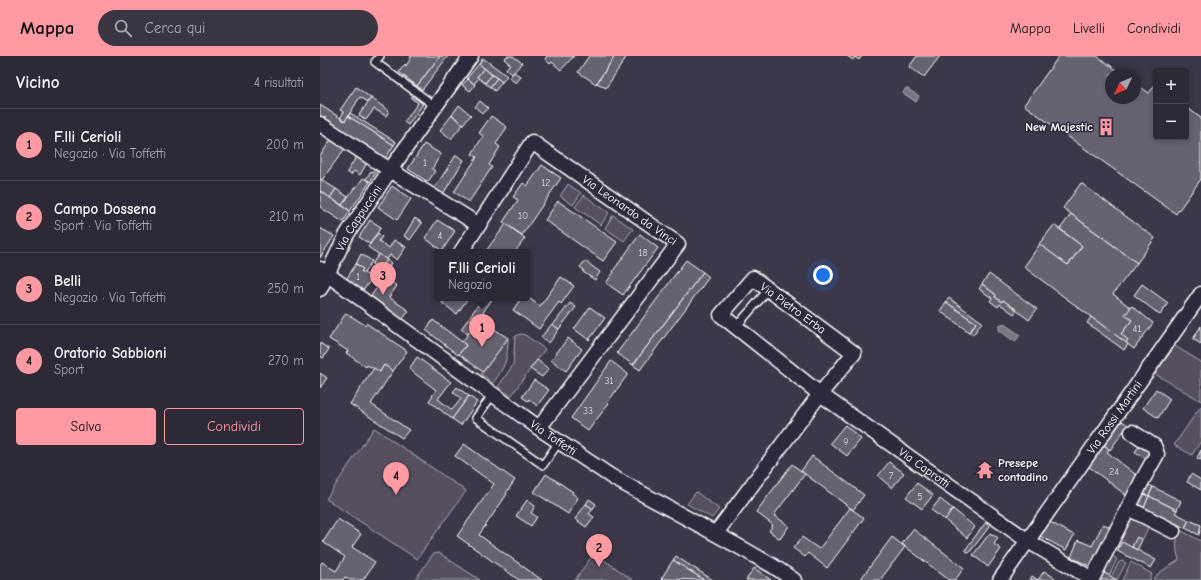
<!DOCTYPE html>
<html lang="it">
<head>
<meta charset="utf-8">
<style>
	:root { --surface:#2d2937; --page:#393542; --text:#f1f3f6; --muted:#a7a6ad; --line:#484552; --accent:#ff9aa2 }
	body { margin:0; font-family:"Comic Neue",sans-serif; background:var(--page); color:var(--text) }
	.controls { position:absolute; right:12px; top:12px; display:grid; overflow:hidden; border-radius:4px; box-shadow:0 2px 6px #0003 }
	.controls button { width:36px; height:36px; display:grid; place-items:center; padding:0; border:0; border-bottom:1px solid var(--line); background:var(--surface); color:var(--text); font:20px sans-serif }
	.compass { position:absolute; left:785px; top:12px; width:36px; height:36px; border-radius:50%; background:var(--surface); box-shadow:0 2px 6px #0003; rotate:226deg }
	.you { position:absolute; left:503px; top:219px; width:14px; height:14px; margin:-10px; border:3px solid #fff; border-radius:50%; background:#1a73e8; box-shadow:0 0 0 6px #1a73e833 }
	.badge { display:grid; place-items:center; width:26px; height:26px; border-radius:50%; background:var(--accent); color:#111; font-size:13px; font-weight:700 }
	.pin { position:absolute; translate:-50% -33px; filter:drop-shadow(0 1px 2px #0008) }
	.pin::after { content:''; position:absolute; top:21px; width:14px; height:12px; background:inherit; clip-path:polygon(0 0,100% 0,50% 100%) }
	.popup { position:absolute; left:114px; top:193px; width:96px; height:52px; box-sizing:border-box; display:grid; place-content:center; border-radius:4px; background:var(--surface); filter:drop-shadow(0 1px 3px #0005); font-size:13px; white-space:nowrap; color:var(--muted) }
	.popup b { font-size:15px; color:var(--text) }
	.popup::after { content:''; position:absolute; left:50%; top:100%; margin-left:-8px; border:8px solid transparent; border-top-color:var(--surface) }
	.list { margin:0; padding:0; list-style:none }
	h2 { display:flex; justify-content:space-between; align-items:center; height:52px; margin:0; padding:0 16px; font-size:17px }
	h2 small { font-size:13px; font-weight:400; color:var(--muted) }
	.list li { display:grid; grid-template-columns:26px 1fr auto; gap:12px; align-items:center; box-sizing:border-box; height:72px; padding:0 16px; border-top:1px solid var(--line) }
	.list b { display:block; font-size:15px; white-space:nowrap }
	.list p { margin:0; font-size:13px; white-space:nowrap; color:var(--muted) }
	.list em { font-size:13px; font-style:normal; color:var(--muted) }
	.actions { display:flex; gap:8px; padding:12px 16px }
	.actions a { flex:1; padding:9px 0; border:1px solid var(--accent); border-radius:4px; text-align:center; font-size:14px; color:var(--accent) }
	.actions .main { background:var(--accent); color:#111 }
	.icon { flex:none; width:22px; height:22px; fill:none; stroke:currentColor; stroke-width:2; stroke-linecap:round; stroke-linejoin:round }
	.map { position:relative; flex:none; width:881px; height:524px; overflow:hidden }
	header { display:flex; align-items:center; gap:24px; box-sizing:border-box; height:56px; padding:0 20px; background:var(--accent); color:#111 }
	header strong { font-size:19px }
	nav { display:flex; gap:22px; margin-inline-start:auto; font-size:14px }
	.search { width:280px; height:36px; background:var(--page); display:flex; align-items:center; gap:10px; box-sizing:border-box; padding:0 14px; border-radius:22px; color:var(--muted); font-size:15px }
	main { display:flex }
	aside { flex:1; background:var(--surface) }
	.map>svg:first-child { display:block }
	.green { fill:#555060; stroke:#aaa8b0 }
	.water { fill:#797682; stroke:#afadb4 }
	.building { fill:#666270; stroke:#fff }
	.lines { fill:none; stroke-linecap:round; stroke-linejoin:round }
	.service-casing { stroke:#fff; stroke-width:10 }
	.minor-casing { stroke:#fff; stroke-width:17 }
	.service { stroke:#2f2a3d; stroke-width:7 }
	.minor { stroke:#2f2a3d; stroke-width:14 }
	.labels { text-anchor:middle; stroke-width:3; stroke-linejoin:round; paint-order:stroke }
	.number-label { font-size:10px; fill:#d9d8db }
	.poi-label { font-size:12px; font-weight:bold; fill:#fff; stroke:#2f2a3d; text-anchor:end }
	.street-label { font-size:12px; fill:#fff; stroke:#2f2a3d }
</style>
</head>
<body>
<header>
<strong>Mappa</strong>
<div class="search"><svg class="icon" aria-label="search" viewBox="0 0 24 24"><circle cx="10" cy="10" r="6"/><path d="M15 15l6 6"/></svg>Cerca qui</div>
<nav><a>Mappa</a><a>Livelli</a><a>Condividi</a></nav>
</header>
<main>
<aside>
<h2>Vicino<small>4 risultati</small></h2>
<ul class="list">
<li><span class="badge">1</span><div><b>F.lli Cerioli</b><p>Negozio · Via Toffetti</p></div><em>200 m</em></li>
<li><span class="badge">2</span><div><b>Campo Dossena</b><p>Sport · Via Toffetti</p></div><em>210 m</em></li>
<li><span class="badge">3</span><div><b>Belli</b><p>Negozio · Via Toffetti</p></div><em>250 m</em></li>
<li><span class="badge">4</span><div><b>Oratorio Sabbioni</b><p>Sport</p></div><em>270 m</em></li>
</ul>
<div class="actions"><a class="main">Salva</a><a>Condividi</a></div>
</aside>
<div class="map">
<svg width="881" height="524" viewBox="0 0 881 524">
	<rect width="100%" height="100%" fill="#3c3749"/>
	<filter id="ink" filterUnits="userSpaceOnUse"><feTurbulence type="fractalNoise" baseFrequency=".025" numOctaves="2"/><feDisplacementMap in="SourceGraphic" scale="8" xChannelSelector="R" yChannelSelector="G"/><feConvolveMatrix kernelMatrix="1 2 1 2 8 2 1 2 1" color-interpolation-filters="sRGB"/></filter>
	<g filter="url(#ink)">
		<g class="green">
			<polygon points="248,128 261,137 253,149 240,140"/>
			<polygon points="264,139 289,157 281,169 255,151"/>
			<polygon points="293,159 313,173 304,185 285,172"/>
			<polygon points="202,278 205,279 225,293 191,340 178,331 193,309 195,281 197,279"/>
			<path d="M188 282C188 303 185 311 173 327L161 318Z"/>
			<polygon points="855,290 881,306 881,345 835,318"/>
			<polygon points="881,350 881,385 872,399 854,389"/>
			<polygon points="54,372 146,435 97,503 6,443"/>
			<polygon points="376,436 399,453 392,462 367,448"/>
			<polygon points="810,460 830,468 822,484 817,481 812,491 797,495 793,493"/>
			<path d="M860 474 881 485V524H833L839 517 859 504C856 493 855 484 860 474Z"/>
			<polygon points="119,497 160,524 95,524 113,498"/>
			<polygon points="274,497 313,524 255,524"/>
			<polygon points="791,499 797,503 789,520 781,515"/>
			<polygon points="802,505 806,507 797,524 791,521 799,506"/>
			<polygon points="811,506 832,518 830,524 802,524"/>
		</g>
		<g class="water">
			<polygon points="586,32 599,40 596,46 583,37"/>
			<polygon points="684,268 700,279 695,286 679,274 679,270"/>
		</g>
		<g class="building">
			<polygon points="91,0 120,0 97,30 79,16 85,8 86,10 91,2 90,1"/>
			<polygon points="120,0 128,0 102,34 97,30"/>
			<polygon points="187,0 193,0 202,7 192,18 186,13 190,8 184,3"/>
			<polygon points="227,0 254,0 241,14 232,6 230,8 225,3"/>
			<polygon points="269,0 295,0 276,28 258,16"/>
			<polygon points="295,0 307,0 286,32 277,27"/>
			<polygon points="527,0 542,0 539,4 535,1 533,4"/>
			<polygon points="597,0 620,0 604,21 589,11"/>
			<polygon points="739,0 777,0 802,18 791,18 791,42 815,42 815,27 829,37 835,29 836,29 836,81 866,81 866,51 881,62 881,123 856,158 704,49"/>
			<polygon points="163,2 187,20 182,26 159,8"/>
			<polygon points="159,8 164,12 157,21 159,22 154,28 147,22"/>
			<polygon points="164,12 172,19 165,27 157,21"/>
			<polygon points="194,16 201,21 196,27 189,22"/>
			<polygon points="172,19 177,22 170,31 165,27"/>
			<polygon points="177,22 182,26 175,35 170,31"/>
			<polygon points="148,23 155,29 150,35 142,29"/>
			<polygon points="36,31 51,42 48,46 40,41 25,65 20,62 24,56 20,54"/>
			<polygon points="92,40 103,48 88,69 84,66 98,47 91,42"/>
			<polygon points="51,42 69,55 66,60 54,53 46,64 39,59"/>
			<polygon points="160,45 168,52 163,58 155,51"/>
			<polygon points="0,49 25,65 28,60 74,89 64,104 0,63"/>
			<polygon points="139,49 151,59 143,68 132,59"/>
			<polygon points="30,57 76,86 74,89 28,60"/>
			<polygon points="132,59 143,68 131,83 120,74"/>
			<polygon points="171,60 187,71 176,88 180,91 169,109 172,111 149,146 134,136 157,101 152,98 163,80 159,77"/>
			<polygon points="13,81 26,91 2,124 0,123 0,100"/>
			<polygon points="104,88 121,98 112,113 115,115 108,126 88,113"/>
			<polygon points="38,98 48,105 40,119 34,115 31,119 27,116"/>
			<polygon points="136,99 144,104 123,138 114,133"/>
			<polygon points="222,109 241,122 202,179 183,166 198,144 193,141 203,127 207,130"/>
			<polygon points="57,110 59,112 50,126 46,123 51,115 53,116"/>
			<polygon points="43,122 50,126 30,155 22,149 35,131 36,132"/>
			<polygon points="0,123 16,133 10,142 0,135"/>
			<polygon points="761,127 835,182 817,207 743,152"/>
			<polygon points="72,130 91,143 77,164 58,151"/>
			<polygon points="16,133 28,141 22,149 10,142"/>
			<polygon points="0,135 30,155 23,166 0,151"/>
			<polygon points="238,145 297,186 283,205 225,164"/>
			<polygon points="751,158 817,207 793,238 811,252 805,259 812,264 801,278 808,284 806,287 704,211 720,188 748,209 762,190 740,173"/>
			<polygon points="95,162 102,167 90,184 84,180"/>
			<polygon points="50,164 61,171 50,188 39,181"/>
			<polygon points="117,164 135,175 122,195 105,182"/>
			<polygon points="186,168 205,182 195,196 165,196"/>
			<polygon points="734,169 762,190 748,209 719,188"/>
			<polygon points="0,172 14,180 0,202"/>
			<polygon points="58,177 62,181 59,185 69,192 74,184 86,191 77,204 70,199 67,204 48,191"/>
			<polygon points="320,178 338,192 303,239 286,227 294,216 293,215"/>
			<polygon points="41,198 52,205 44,217 41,215 43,213 36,208"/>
			<polygon points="59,198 67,204 60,214 52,208"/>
			<polygon points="67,204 71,207 65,217 60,214"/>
			<polygon points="366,204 383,216 313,309 297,297"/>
			<polygon points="265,205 280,216 275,224 263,216 264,214 260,211"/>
			<polygon points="36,208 43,213 41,215 52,222 42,236 25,225"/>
			<polygon points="383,216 389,221 320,314 313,309"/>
			<polygon points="669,218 717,253 709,264 683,244 682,246 675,241 676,239 662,228"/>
			<polygon points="65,221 77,230 69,241 89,255 82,264 50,241"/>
			<polygon points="241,221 254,230 241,248 239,246 219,273 193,254 201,242 207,241 220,250"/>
			<polygon points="662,228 676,239 675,241 682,246 683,244 697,254 694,258 680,248 678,251 670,245 672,242 659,233"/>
			<polygon points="822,228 848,247 840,259 814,239"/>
			<polygon points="125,242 148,242 137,258 122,247"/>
			<polygon points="163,242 173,242 148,278 141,273"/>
			<polygon points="629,242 662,266 653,279 649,276 656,267 626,246"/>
			<polygon points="626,246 656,267 649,276 620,255"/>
			<polygon points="250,247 256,251 239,273 233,269"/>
			<polygon points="812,250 833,267 814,293 806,287 808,284 801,278 812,264 805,259"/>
			<polygon points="270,251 285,262 269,284 254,273"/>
			<polygon points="26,257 45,269 46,267 87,295 73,315 64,309 60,316 47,309 46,311 26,297 28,295 9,283"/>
			<polygon points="771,261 808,288 804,294 767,267"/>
			<polygon points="159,263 188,282 163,316 139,298 146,289 142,286"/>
			<polygon points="113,264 146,289 138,299 106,274"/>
			<polygon points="232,268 239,273 229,287 221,281"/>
			<polygon points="881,270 881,288 873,283"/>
			<polygon points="248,282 262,293 246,315 231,304"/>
			<polygon points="0,287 9,293 3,302 0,300"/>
			<polygon points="97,301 131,326 118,343 132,354 141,343 133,336 137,331 149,340 132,363 109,345 116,334 89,313"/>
			<polygon points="217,304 229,313 222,321 210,313"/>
			<polygon points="291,305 308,318 288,346 289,347 268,375 251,362"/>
			<polygon points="64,309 73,315 51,348 89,374 82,382 30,348 54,312 60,316"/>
			<polygon points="0,317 7,322 0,332"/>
			<polygon points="214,324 229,334 217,350 209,343 208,345 202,341"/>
			<polygon points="836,333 850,343 838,362 823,352"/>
			<polygon points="149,340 157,346 141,369 132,363"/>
			<polygon points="802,365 808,369 790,394 784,389"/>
			<polygon points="525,369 541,383 527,400 510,387"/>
			<polygon points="144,388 195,424 186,437 187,438 159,479 222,524 199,524 137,480 174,428 135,400"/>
			<polygon points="820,388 832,396 828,404 815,396"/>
			<polygon points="784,389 789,393 787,396 819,421 807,440 768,410"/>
			<polygon points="881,394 881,404 877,402"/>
			<polygon points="492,400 544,439 533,454 481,415"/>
			<polygon points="569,406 584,417 572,432 558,420"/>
			<polygon points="472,408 485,418 454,459 469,470 460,483 449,475 453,469 436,456"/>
			<polygon points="226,418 253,436 252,437 258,442 248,458 214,436"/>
			<polygon points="871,418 881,424 881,434 867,426"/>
			<polygon points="597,427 613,439 602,453 586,441"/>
			<polygon points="825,427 833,431 829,440 821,437"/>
			<polygon points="833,431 861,445 857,454 829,440"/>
			<polygon points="821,437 829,440 824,452 816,448"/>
			<polygon points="829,440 857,454 855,457 869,464 865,472 824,452"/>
			<polygon points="269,443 276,448 273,453 266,448"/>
			<polygon points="620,443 633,453 625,464 611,454"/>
			<polygon points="207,444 215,450 211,457 217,461 211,470 196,460"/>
			<polygon points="266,448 273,453 269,458 274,461 266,471 255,463"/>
			<polygon points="530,452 544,462 507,512 488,497 485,501 473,492 482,481 499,493"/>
			<polygon points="633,453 655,471 647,482 625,464"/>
			<polygon points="18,463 41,478 32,491 55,506 43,524 30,524 25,521 23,524 0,524 0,510 2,506 16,515 25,501 3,486"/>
			<polygon points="869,464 881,469 879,479 865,472"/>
			<polygon points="728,465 754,479 746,494 718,479"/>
			<polygon points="666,466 670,470 649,497 645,494"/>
			<polygon points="783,468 792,472 773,512 751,501 758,484 772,490"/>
			<polygon points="593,473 644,512 635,524 629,524 582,488"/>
			<polygon points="670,477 678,482 674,488 681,493 668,511 653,499"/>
			<polygon points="572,481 585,491 560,524 540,524"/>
			<polygon points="817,481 822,484 817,494 812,491"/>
			<polygon points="802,486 836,504 831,512 797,495"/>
			<polygon points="356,500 363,505 393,524 384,524 353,504"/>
			<polygon points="353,504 384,524 341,523"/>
			<polygon points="434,512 451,524 426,524"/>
			<polygon points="724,515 735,522 734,524 710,524 712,520 718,524"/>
			<polygon points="781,515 797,524 779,524"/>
		</g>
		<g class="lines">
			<g class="service-casing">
				<g id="service">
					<polyline points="60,0 55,6 115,50"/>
					<polyline points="416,271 448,234"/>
					<polyline points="173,338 156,362 223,409 239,386"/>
				</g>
			</g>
			<g class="minor-casing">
				<g id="minor">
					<polyline points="0,68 70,114 159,169"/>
					<path id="s1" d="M141 196 212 86 358 188 219 372"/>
					<path id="s2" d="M0 213 226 377 292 421 425 494 453 510 474 524"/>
					<path id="s3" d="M0 233 27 178 70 114 151 0"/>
					<polyline points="808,452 853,475"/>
					<path id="s4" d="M396 477 500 338 534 297 433 222 401 259 500 338 708 485 772 523 823 423 837 398 834 390 812 376"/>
					<path id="s5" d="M680 524 881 238"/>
				</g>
			</g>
			<use href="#service" class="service"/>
			<use href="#minor" class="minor"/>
		</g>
	</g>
	<defs>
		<g id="building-bare" transform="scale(1.38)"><path d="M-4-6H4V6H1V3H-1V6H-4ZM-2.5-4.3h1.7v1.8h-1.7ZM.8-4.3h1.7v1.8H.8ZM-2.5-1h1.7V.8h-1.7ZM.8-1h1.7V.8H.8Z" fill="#ff9aa2" stroke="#2f2a3d" stroke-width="2.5" paint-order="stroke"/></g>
		<g id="temple-bare" transform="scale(1.38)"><path d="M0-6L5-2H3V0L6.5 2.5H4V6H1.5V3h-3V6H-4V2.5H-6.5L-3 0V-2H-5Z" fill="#ff9aa2" stroke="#2f2a3d" stroke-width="2.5" paint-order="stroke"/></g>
	</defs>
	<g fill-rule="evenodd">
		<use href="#building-bare" x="786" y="71"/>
		<use href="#temple-bare" x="665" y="414"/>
	</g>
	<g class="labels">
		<g class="number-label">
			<text x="105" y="110">1</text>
			<text x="226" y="130">12</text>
			<text x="203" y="163">10</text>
			<text x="120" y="183">4</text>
			<text x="323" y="200">18</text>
			<text x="38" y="224">1</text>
			<text x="817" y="276">41</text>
			<text x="289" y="328">31</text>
			<text x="268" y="358">33</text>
			<text x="526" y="389">9</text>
			<text x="794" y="419">24</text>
			<text x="571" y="423">7</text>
			<text x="600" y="444">5</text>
		</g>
		<g class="poi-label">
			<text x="773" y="75">New Majestic</text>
			<text x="678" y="411" text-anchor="start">Presepe<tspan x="678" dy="14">contadino</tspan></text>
		</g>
		<g class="street-label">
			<text dy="4" stroke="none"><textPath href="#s1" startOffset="250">Via Leonardo da Vinci</textPath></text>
			<text dy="4" stroke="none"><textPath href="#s3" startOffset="81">Via Cappuccini</textPath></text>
			<text transform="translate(473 252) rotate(36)" y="4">Via Pietro Erba</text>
			<text dy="4" stroke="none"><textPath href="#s5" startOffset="199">Via Rossi Martini</textPath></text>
			<text dy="4" stroke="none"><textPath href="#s2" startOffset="288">Via Toffetti</textPath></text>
			<text dy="4" stroke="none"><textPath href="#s4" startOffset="656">Via Caprotti</textPath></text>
		</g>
	</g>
</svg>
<div class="controls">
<button>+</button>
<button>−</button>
</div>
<svg class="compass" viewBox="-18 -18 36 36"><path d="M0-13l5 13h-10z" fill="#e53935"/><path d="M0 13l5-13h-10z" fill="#a7a6ad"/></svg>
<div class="you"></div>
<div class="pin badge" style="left:162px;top:291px">1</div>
<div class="popup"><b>F.lli Cerioli</b>Negozio</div>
<div class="pin badge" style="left:279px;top:511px">2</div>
<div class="pin badge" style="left:63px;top:239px">3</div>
<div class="pin badge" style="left:76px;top:439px">4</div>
</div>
</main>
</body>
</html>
